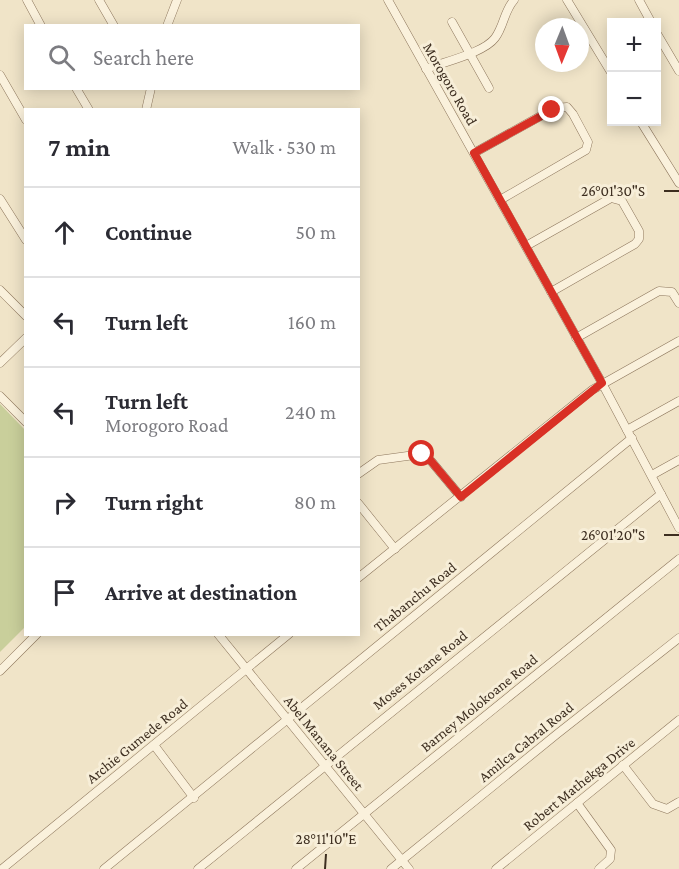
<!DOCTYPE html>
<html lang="en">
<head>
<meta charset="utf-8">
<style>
	:root { --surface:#fff; --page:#f2f2f3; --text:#2b2b33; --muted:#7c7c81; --line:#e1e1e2 }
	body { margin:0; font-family:"Crimson Pro",serif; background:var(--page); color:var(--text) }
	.controls { position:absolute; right:18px; top:18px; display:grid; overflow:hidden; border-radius:0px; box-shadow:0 3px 15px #0003 }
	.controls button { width:54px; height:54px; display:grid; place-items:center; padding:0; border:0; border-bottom:2px solid var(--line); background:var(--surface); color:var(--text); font:30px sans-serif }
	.compass { position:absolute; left:535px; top:18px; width:54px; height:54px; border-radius:50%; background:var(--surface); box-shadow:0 3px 15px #0003; rotate:181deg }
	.stop { position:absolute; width:18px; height:18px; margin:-14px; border:4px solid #d93025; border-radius:50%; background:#fff }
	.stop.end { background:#d93025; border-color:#fff; box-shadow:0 2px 6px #0008 }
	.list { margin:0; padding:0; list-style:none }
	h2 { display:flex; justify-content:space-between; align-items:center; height:78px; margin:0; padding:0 24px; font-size:26px }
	h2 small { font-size:20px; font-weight:400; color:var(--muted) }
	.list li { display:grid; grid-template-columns:39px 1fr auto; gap:18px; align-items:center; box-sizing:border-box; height:90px; padding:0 24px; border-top:2px solid var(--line) }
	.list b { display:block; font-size:22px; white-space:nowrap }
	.list p { margin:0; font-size:20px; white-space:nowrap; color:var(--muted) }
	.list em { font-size:20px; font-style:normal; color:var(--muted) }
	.icon { flex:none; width:33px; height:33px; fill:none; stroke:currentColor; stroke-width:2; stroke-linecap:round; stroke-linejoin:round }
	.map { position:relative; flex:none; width:679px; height:869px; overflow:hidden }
	.search { position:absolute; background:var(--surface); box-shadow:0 3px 15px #0003; left:24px; top:24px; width:336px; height:66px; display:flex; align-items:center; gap:15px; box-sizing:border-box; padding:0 21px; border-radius:0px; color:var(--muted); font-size:22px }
	.panel { position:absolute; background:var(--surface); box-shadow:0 3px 15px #0003; left:24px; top:108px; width:336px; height:528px; border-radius:0px }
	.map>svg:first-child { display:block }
	.green { fill:#c9cf9b }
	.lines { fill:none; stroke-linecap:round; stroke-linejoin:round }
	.street-casing { stroke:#8d765c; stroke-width:9 }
	.street { stroke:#faf1dc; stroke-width:8 }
	.route { stroke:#d93025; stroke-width:8 }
	.ticks { fill:none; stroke:#3d2e20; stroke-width:2 }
	.labels { text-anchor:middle; stroke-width:6; stroke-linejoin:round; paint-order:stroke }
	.street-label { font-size:15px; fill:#3d2e20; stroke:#f7eed8 }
	.ticks-label { font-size:15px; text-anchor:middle; fill:#3d2e20; stroke:#f7eed8; stroke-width:6; stroke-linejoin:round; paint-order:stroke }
</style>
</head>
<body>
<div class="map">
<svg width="679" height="869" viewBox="0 0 679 869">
	<rect width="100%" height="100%" fill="#f0e4c8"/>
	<polygon class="green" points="0,404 26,431 25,627 0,652"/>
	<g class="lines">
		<g class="street-casing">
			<g id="street">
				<polyline points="27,0 41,26"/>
				<polyline points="99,0 114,26"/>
				<polyline points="388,0 602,383 679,528"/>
				<polyline points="567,0 612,74"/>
				<polyline points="639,0 651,22"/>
				<polyline points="452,22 489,88"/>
				<polyline points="167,26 177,0"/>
				<polyline points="656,32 679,71"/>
				<path d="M426 69C443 62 484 53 495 38 504 26 504 11 514 0"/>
				<polyline points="0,75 26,120"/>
				<polyline points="76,88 89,110"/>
				<polyline points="146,110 151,88"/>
				<polyline points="641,122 679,183"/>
				<polyline points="474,153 555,108 567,107 573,114 588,142 586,150 500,200"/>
				<polyline points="0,199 26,240"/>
				<polyline points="526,246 611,198 622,201 639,231 639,239 635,244 551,292"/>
				<polyline points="0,290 26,316"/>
				<polyline points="576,338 659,291 672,292 679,303"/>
				<polyline points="0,363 26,338"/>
				<polyline points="0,396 26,422"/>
				<polyline points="627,430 679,401"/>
				<polyline points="358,474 378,460 422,454 431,461 461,497"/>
				<polyline points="652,475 679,460"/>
				<polyline points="358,503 395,549"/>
				<polyline points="358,578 592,390 679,341"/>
				<polyline points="218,634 409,869"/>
				<polyline points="0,671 37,634"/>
				<polyline points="154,745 194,798"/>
				<polyline points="623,765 653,804 667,809 679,802"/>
				<polyline points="577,803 611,850 610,859 599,869"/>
				<polyline points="2,869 289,634"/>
				<polyline points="104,869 632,438"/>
				<polyline points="198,869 661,494"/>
				<polyline points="296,869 679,559"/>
				<polyline points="391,869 557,734 679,638"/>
				<polyline points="496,869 679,720"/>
			</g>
		</g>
		<use href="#street" class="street"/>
	</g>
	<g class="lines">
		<polyline class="route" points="422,454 431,461 461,497 602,383 474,153 552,110"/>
	</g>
	<path class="ticks" d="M664 191H679M664 535H679M325 869 326 854"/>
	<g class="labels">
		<g class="street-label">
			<text transform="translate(450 84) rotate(60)" y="5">Morogoro Road</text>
			<text transform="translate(415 597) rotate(-39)" y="5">Thabanchu Road</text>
			<text transform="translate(420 670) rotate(-39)" y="5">Moses Kotane Road</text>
			<text transform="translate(479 703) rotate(-39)" y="5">Barney Molokoane Road</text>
			<text transform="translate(137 741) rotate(-39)" y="5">Archie Gumede Road</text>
			<text transform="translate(526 742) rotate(-39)" y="5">Amilca Cabral Road</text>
			<text transform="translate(324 743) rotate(51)" y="5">Abel Manana Street</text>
			<text transform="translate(579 784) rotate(-39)" y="5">Robert Mathekga Drive</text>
		</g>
	</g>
	<g class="ticks-label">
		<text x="613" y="196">26°01'30"S</text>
		<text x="613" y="540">26°01'20"S</text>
		<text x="326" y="844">28°11'10"E</text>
	</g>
</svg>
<div class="controls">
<button>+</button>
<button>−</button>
</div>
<svg class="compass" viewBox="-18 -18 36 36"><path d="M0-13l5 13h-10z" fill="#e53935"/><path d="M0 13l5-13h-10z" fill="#7c7c81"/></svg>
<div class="stop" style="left:422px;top:454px"></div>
<div class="stop end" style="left:552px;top:110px"></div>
<div class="search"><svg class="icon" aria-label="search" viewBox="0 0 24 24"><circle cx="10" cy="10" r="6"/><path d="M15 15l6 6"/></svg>Search here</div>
<section class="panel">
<h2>7 min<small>Walk · 530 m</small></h2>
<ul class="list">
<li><svg class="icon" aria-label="ahead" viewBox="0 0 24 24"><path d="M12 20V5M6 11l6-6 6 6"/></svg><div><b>Continue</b></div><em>50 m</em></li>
<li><svg class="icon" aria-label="left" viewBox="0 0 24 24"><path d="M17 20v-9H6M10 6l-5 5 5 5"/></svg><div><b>Turn left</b></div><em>160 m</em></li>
<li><svg class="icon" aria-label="left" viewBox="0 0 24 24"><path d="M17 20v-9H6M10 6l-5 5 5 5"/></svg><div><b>Turn left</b><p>Morogoro Road</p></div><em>240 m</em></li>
<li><svg class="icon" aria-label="right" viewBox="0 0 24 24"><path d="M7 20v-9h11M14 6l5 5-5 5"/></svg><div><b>Turn right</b></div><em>80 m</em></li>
<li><svg class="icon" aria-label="arrive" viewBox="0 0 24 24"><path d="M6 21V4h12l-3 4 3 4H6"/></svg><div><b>Arrive at destination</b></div></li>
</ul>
</section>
</div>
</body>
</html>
